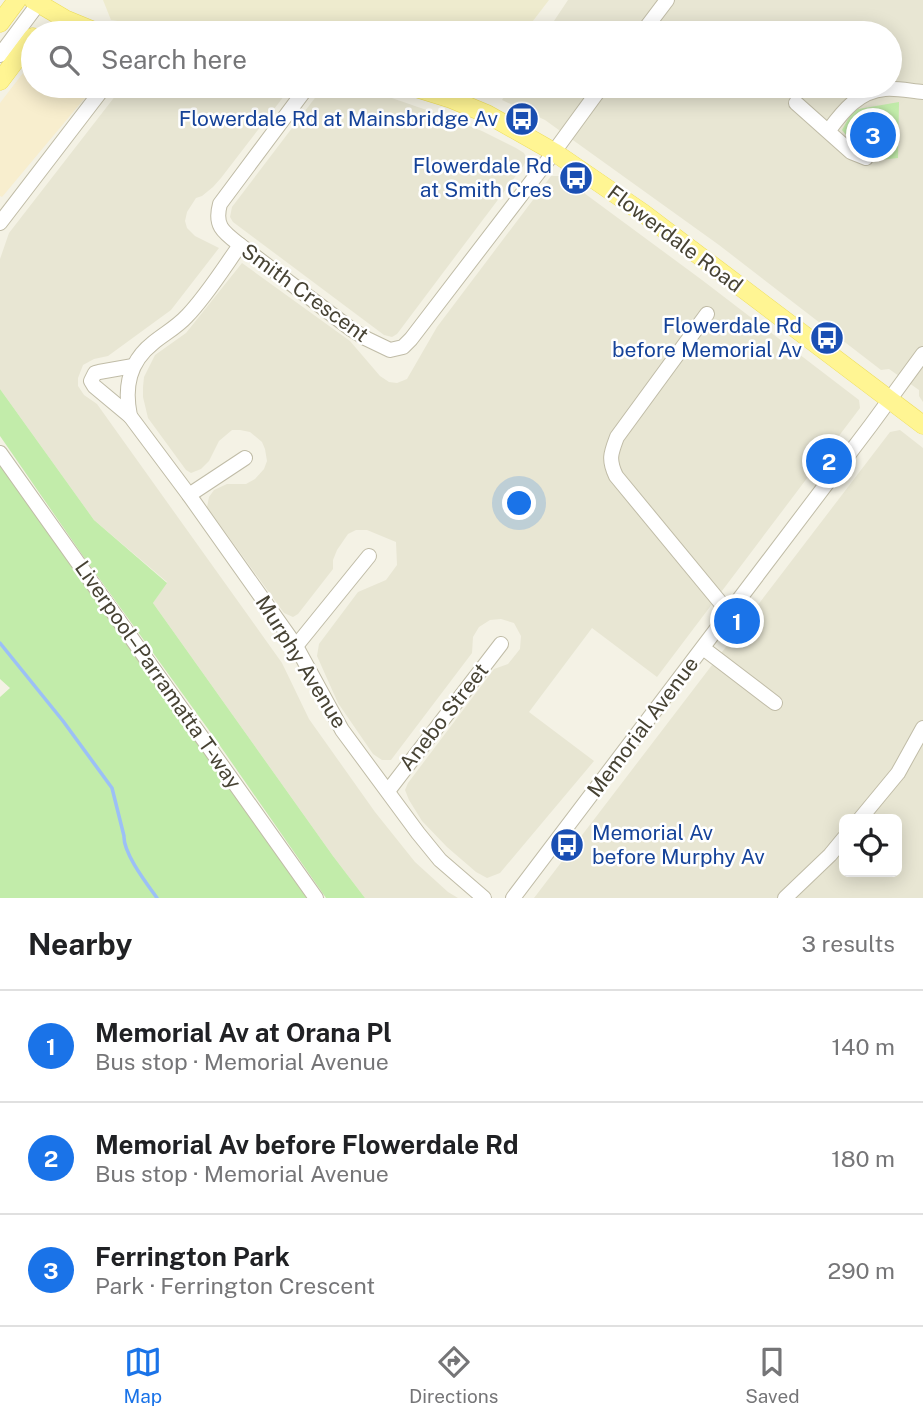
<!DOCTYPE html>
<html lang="en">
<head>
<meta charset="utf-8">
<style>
	:root { --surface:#fff; --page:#f2f2f2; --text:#202124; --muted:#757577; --line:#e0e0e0; --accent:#1a73e8 }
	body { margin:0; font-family:"Public Sans",sans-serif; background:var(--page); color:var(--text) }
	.controls { position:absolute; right:21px; bottom:21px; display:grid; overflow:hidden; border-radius:10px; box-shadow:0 4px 18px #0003 }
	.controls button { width:63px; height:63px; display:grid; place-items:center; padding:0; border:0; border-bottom:2px solid var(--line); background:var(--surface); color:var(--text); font:35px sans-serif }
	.you { position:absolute; left:520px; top:504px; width:24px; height:24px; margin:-18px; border:5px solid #fff; border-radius:50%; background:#1a73e8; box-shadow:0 0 0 10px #1a73e833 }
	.badge { display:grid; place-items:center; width:46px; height:46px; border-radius:50%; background:var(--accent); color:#fff; font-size:23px; font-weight:700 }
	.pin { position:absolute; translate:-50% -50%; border:4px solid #fff; box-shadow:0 2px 7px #0006 }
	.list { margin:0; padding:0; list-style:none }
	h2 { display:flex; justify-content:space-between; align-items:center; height:91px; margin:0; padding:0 28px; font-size:30px }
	h2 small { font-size:23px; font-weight:400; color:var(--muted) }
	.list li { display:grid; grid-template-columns:46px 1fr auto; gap:21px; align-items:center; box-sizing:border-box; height:112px; padding:0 28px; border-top:2px solid var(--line) }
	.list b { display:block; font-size:26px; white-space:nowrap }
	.list p { margin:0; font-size:23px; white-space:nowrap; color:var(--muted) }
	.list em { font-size:23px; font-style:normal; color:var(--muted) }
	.icon { flex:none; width:38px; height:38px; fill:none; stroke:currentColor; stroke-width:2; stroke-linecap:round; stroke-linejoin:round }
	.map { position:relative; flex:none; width:923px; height:898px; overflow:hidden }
	.search { position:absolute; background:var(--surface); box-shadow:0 4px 18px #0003; left:21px; right:21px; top:21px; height:77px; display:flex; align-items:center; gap:18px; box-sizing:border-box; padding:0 24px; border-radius:38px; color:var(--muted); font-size:26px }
	.sheet { height:427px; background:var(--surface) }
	nav { display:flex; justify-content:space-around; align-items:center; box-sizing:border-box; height:98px; border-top:2px solid var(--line); background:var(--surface); font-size:19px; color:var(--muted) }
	nav a { display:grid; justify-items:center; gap:4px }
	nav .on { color:var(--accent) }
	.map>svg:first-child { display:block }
	.residential { fill:#e8e6d3; fill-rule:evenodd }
	.commercial { fill:#f8eece }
	.education { fill:#eeebce }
	.green { fill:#c2ecaa }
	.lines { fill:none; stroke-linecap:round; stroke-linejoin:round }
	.stream { stroke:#9cc0f6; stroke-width:3.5 }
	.minor-casing { stroke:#c0bca7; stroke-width:16 }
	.major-casing { stroke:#eddd5a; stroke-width:19 }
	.minor { stroke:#fff; stroke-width:14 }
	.major { stroke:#fff593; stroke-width:18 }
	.labels { text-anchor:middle; stroke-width:5; stroke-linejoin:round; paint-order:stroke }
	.transit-label { font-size:21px; fill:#164399; stroke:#fff; text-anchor:end }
	.street-label { font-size:21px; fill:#474334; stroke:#fff }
</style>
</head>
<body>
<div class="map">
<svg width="923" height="898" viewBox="0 0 923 898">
	<rect width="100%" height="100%" fill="#f4f2e5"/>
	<g class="residential">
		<polygon points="568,0 923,0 923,402 919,396 919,390 889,369 881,370 719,245 545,120 502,100 511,86 890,86 890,33 546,33"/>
		<polygon points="123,86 291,86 291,87 221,178 213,187 202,196 196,198 187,212 185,221 187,228 195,236 219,248 171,310 108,356 94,359 83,365 78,378 78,386 84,395 97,404 282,663 309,719 375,812 415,862 448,892 458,898 365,898 333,856 153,603 167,582 94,520 0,389 0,259 9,233"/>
		<polygon points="324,86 386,96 441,115 482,131 516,148 524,153 527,159 524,165 397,334 392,337 384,335 233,222 230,217 232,207"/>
		<polygon points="551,176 561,176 702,280 859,400 860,408 657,677 592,628 529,712 594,761 500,873 487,878 476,872 447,847 422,821 409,800 405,790 408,783 494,669 508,664 520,649 521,636 514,623 501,619 490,620 479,627 473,637 472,653 391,760 382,760 373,754 338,703 317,656 319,644 358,592 386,580 397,565 396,542 367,530 356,530 348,534 337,550 333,560 333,569 298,614 293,617 284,613 207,507 209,497 214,490 227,484 246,484 255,479 264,469 267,461 265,449 262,442 250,432 240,430 232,430 219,441 209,461 201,469 191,473 186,470 148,418 143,397 143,387 144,377 155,355 186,333 242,263 350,341 380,376 389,382 397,383 407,379 437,327"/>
		<path d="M900 430 923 448V898H534L890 432ZM844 819H897V872H844Z"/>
	</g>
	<polygon class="commercial" points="33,60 33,86 95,86 2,197 0,196 0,103"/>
	<polygon class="education" points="103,0 549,0 526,30 530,33 198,33 111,20"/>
	<g class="green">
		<polygon points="899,102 898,158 879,160 869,145 851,141 842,130 853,110"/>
		<polygon points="0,389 94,520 167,583 153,603 333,856 365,898 326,898 216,740 83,556 0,436"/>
		<polygon points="0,464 307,898 0,898 0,697 10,688 0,679"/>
	</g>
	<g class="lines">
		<path class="stream" d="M0 643 63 721 112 788 124 836C123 853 147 884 157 898"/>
		<g class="minor-casing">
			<g id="minor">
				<polyline points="642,33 667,0"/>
				<polyline points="0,55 41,0"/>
				<path d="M308 86 220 204C214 226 223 232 240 245L351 329 365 338 390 350 403 347 411 339 548 160 602 86"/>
				<polyline points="796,103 851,152 866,158"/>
				<path d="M829 130C843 111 859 91 885 89 897 88 911 91 923 92"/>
				<polyline points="0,223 105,86"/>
				<path d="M240 245C223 269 207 295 187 316 177 327 164 334 153 343 129 362 124 387 130 416L189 495 296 646 342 730 418 833 440 860 484 898"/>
				<path d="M707 314 617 437C611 453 608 459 616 476L729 613"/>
				<polyline points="130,416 94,386 91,381 95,373 99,372 133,366"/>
				<polyline points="0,453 316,898"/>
				<polyline points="189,495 245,458"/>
				<polyline points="296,646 369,556"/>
				<polyline points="703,648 775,703"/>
				<polyline points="388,791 501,644"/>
				<polyline points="860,819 898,773 923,728"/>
				<polyline points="513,898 871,425 923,354"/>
				<polyline points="785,898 830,855 844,838"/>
			</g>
		</g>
		<g class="major-casing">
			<g id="major">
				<polyline points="33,0 65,19 99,33"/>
				<polyline points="0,23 17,0"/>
				<polyline points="0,81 33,37"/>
				<polyline points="409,86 451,99 487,114 554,152 643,213 923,425"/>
			</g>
		</g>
		<use href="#minor" class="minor"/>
		<use href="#major" class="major"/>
	</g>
	<defs>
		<g id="bus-disc" transform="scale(1.75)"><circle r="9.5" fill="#1a4fb4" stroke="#fff"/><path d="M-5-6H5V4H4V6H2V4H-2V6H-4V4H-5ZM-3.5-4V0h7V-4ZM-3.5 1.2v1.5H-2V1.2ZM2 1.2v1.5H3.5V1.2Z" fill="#fff"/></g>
	</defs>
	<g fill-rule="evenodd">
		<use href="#bus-disc" x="522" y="119"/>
		<use href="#bus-disc" x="576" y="178"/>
		<use href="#bus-disc" x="827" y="338"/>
		<use href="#bus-disc" x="567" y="845"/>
	</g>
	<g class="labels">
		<g class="transit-label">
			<text x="498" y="126">Flowerdale Rd at Mainsbridge Av</text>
			<text x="552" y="173">Flowerdale Rd<tspan x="552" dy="24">at Smith Cres</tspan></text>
			<text x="802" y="333">Flowerdale Rd<tspan x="802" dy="24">before Memorial Av</tspan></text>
			<text x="592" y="840" text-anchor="start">Memorial Av<tspan x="592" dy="24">before Murphy Av</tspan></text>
		</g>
		<g class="street-label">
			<text transform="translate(675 239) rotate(37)" y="7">Flowerdale Road</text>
			<text transform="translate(305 293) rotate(36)" y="7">Smith Crescent</text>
			<text transform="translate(301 662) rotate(58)" y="7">Murphy Avenue</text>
			<text transform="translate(158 675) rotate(55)" y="7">Liverpool–Parramatta T-way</text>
			<text transform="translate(444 717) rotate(-52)" y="7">Anebo Street</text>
			<text transform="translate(643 727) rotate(-53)" y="7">Memorial Avenue</text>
		</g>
	</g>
</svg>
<div class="controls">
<button><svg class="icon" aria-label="locate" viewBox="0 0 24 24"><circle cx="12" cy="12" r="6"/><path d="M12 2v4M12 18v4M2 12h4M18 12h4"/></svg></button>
</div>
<div class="you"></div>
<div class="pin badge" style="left:737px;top:621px">1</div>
<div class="pin badge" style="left:829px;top:461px">2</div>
<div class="pin badge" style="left:873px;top:135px">3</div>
<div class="search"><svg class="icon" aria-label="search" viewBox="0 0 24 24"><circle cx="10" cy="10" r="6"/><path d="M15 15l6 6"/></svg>Search here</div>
</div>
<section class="sheet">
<h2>Nearby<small>3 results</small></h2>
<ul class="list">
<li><span class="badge">1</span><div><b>Memorial Av at Orana Pl</b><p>Bus stop · Memorial Avenue</p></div><em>140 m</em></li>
<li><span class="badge">2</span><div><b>Memorial Av before Flowerdale Rd</b><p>Bus stop · Memorial Avenue</p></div><em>180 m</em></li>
<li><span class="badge">3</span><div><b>Ferrington Park</b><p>Park · Ferrington Crescent</p></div><em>290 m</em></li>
</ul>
</section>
<nav>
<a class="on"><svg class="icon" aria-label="map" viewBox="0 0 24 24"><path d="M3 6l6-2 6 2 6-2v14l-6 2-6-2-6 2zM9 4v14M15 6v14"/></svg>Map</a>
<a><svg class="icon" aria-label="directions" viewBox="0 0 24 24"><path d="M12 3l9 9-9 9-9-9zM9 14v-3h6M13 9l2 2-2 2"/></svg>Directions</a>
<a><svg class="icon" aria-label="saved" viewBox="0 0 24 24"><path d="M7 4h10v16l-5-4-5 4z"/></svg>Saved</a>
</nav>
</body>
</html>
